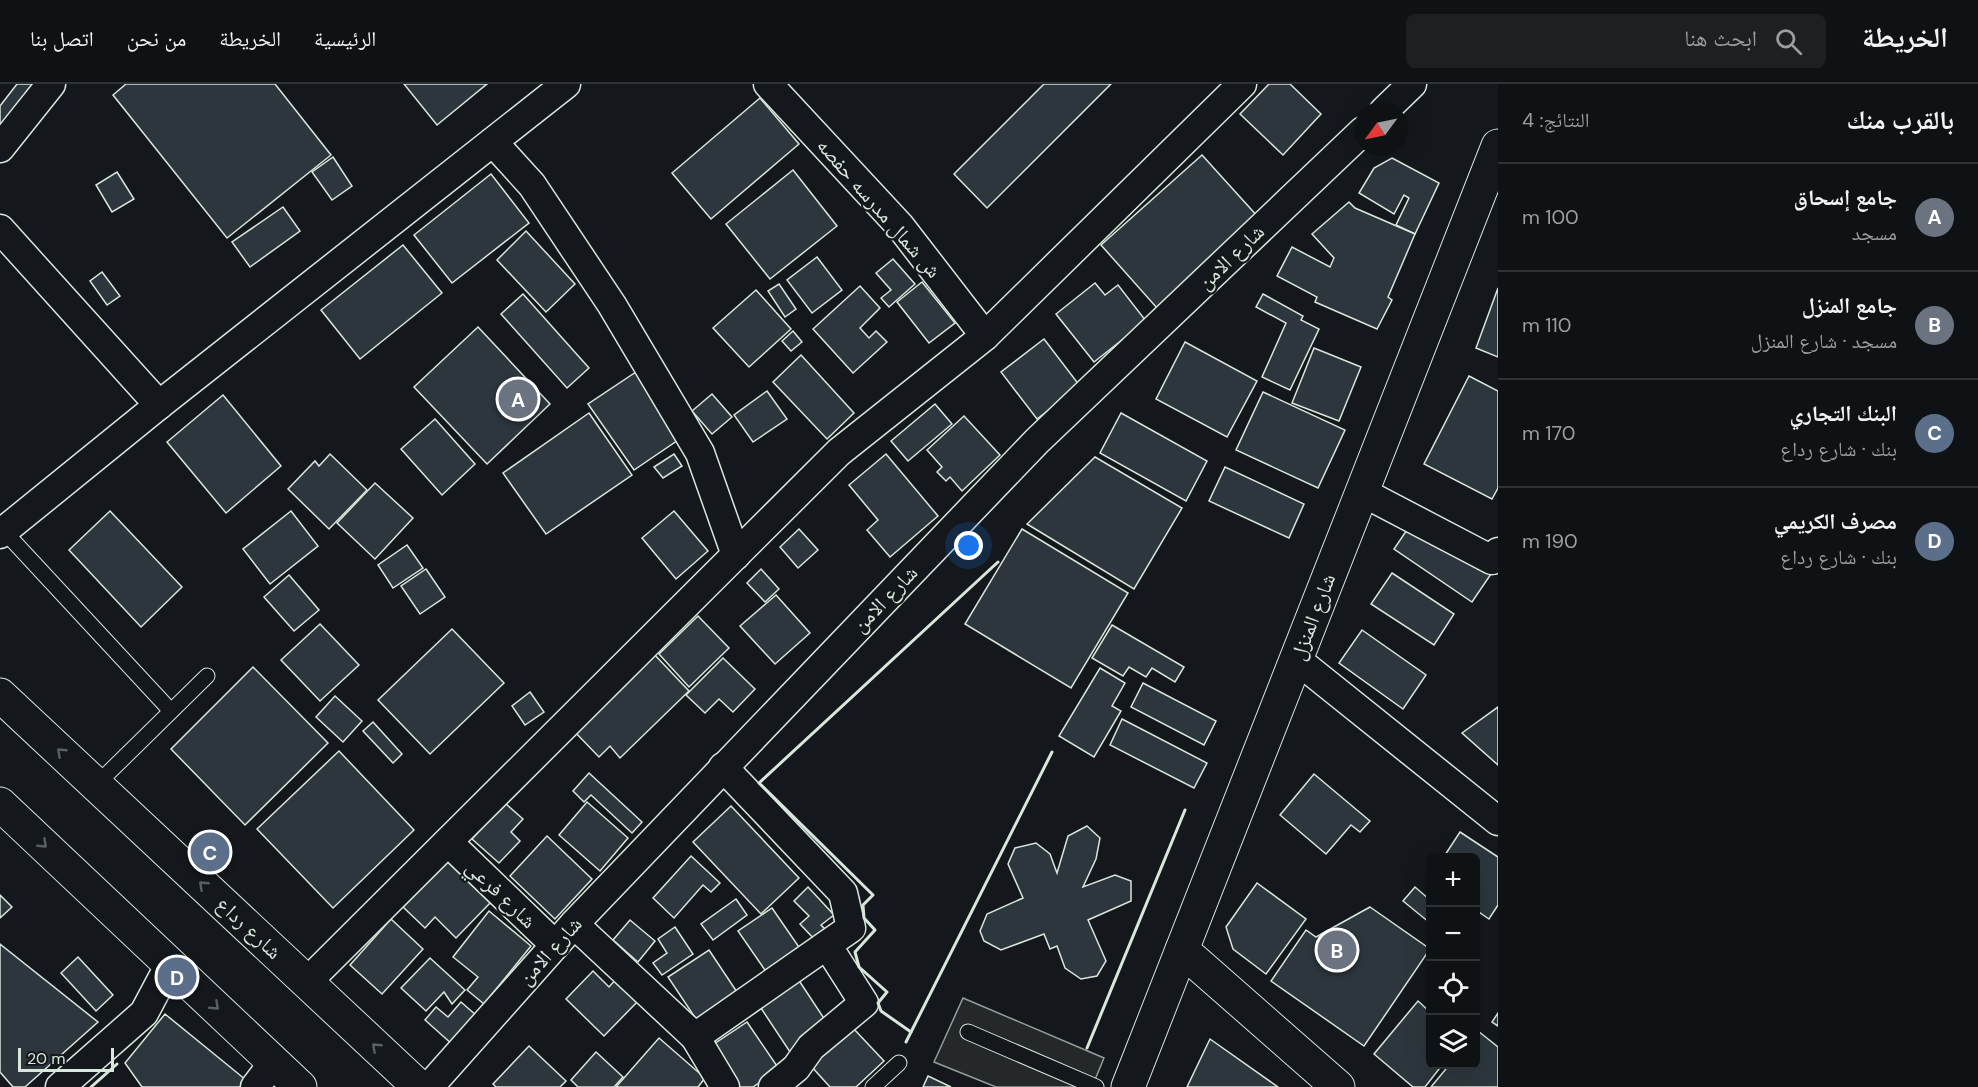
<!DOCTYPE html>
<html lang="ar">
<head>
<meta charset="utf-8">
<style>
	:root { --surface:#0f1215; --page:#1d2022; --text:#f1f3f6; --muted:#9b9ea0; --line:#2f3234; --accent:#d93025 }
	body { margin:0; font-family:"DM Sans","Noto Naskh Arabic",sans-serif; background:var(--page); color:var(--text); direction:rtl }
	.controls { position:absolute; right:18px; bottom:18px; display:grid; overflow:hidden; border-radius:9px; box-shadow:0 6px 24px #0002 }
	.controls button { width:54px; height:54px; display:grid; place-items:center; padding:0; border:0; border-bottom:2px solid var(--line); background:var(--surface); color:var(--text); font:30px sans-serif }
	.compass { position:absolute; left:1354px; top:18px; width:54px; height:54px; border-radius:50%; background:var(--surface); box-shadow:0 6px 24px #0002; rotate:237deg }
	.scale { position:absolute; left:18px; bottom:15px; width:96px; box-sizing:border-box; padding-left:6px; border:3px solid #d8e6dc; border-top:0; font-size:16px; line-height:21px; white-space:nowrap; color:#d8e6dc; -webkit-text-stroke:4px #14181c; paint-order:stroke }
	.you { position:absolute; left:969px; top:462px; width:21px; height:21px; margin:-15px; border:4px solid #fff; border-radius:50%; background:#1a73e8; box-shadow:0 0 0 9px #1a73e833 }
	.badge { display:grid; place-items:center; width:39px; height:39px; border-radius:50%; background:var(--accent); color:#fff; font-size:20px; font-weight:700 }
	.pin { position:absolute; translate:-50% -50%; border:3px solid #fff; box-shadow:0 2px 6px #0006 }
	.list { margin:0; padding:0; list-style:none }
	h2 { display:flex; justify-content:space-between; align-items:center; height:78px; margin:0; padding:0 24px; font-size:26px }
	h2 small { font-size:20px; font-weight:400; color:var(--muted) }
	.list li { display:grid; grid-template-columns:39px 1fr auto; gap:18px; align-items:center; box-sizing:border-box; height:108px; padding:0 24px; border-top:2px solid var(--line) }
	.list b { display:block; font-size:22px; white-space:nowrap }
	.list p { margin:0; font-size:20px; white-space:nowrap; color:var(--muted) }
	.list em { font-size:20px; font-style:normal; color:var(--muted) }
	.icon { flex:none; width:33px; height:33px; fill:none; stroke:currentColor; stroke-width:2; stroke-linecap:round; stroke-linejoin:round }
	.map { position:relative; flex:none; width:1498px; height:1003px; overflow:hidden; direction:ltr }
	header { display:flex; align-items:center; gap:36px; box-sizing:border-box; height:84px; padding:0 30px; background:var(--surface); border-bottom:2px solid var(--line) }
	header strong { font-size:28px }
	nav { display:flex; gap:33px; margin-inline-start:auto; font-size:21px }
	.search { width:420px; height:54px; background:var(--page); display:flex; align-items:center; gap:15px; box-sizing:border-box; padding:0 21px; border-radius:9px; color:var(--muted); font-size:22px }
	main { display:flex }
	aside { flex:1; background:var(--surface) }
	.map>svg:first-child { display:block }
	.parking { fill:#24282b; stroke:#939e99; stroke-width:1.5 }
	.building { fill:#2c363c; stroke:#d8e6dc; stroke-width:1.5 }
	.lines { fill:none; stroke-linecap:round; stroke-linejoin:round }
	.lane-casing { stroke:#d8e6dc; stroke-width:17 }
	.street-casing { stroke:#d8e6dc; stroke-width:31 }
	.secondary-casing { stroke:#d8e6dc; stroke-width:35 }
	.lane { stroke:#14181c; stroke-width:15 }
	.street { stroke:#14181c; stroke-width:28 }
	.secondary { stroke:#14181c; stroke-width:33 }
	.wall { stroke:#d8e6dc; stroke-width:3 }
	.oneway { stroke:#59605f }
	.labels { text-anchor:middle; stroke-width:4.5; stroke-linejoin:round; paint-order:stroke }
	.street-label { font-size:21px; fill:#d8e6dc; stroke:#14181c }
</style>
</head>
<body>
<header>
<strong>الخريطة</strong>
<div class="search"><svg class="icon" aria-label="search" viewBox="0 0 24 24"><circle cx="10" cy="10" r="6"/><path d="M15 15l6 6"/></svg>ابحث هنا</div>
<nav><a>الرئيسية</a><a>الخريطة</a><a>من نحن</a><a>اتصل بنا</a></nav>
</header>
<main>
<aside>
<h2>بالقرب منك<small>النتائج: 4</small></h2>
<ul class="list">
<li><span class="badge" style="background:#6b7280">A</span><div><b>جامع إسحاق</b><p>مسجد</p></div><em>100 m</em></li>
<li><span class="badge" style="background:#6b7280">B</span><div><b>جامع المنزل</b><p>مسجد · شارع المنزل</p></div><em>110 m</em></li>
<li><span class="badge" style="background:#5c6f8a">C</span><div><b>البنك التجاري</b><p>بنك · شارع رداع</p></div><em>170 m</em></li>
<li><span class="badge" style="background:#5c6f8a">D</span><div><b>مصرف الكريمي</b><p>بنك · شارع رداع</p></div><em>190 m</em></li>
</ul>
</aside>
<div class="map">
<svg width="1498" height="1003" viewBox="0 0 1498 1003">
	<rect width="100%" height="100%" fill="#14181c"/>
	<polygon class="parking" points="963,914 1104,974 1092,1003 996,1003 934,978"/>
	<g class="building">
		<polygon points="17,0 42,0 0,47 0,22"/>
		<polygon points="126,0 275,0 331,71 227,154 113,11"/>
		<polygon points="404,0 487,0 437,41"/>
		<polygon points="1044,0 1111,0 987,124 954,90"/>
		<polygon points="1269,0 1290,0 1321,30 1283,71 1240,30"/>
		<polygon points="760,14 799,60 711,135 672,89"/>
		<polygon points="1202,71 1259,134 1157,224 1101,161"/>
		<polygon points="333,73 352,102 332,116 312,88"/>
		<polygon points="1392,74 1439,99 1415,150 1396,141 1409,114 1404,111 1394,130 1359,109 1374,84"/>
		<polygon points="793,86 837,142 770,195 726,140"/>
		<polygon points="117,88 134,115 112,128 96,101"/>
		<polygon points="491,90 529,139 452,199 414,151"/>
		<polygon points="1349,118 1355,124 1415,150 1388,213 1392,216 1377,245 1315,218 1317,213 1277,192 1292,163 1330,183 1334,174 1312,150"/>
		<polygon points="283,123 300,147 250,183 232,158"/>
		<polygon points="526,147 575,200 546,228 497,176"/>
		<polygon points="403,161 442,209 360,275 321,226"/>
		<polygon points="817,173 842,206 812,229 787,196"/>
		<polygon points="893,175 915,200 889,223 881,214 891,206 876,189"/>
		<polygon points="102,188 120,212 107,221 90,197"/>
		<polygon points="922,198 955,239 929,259 897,218"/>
		<polygon points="1095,199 1105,211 1118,201 1146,237 1094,278 1056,230"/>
		<polygon points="779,200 796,225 785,233 768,207"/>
		<polygon points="860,202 880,224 860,244 869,254 876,247 887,258 853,289 813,245"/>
		<polygon points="1498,204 1498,273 1476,264"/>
		<polygon points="756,206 791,245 749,283 713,244"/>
		<polygon points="523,210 589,284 567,304 501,230"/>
		<polygon points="1263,210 1303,232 1301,236 1319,245 1290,306 1262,293 1286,239 1256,223"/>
		<polygon points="478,243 550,320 487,380 414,303"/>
		<polygon points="793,247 802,258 791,267 782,257"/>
		<polygon points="1044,255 1080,302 1037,335 1001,288"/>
		<polygon points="1185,258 1257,297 1227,353 1156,315"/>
		<polygon points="1314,264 1361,283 1339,337 1292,319"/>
		<polygon points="801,271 854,329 827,355 773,298"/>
		<polygon points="639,286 684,352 634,386 588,320"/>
		<polygon points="1469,292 1498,307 1498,404 1492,415 1424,380"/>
		<polygon points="767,307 787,335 753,358 734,331"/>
		<polygon points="1263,308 1345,346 1318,404 1236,366"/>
		<polygon points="712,310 732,333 712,350 692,327"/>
		<polygon points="223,311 281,382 226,429 167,358"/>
		<polygon points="935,320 952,340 908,377 891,357"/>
		<polygon points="589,329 632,391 546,450 503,389"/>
		<polygon points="1121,329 1207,377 1186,417 1100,369"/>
		<polygon points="964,332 1000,371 962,407 950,393 946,397 937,388 942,383 927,366"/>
		<polygon points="435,335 475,380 442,411 401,365"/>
		<polygon points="330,370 367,406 329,445 288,405 315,377 319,382"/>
		<polygon points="674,370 682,382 663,394 654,383"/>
		<polygon points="886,370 938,432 890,473 867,446 878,436 849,401"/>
		<polygon points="1095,373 1182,424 1134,505 1027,440"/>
		<polygon points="1225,383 1304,420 1289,454 1209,417"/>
		<polygon points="375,399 413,434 375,475 337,439"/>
		<polygon points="110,427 182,503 141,543 69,466"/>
		<polygon points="291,427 318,462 270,500 243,465"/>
		<polygon points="674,427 708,467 676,495 642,454"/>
		<polygon points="1413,437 1491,490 1472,518 1394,465"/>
		<polygon points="799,445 818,466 798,484 780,463"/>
		<polygon points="1022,445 1128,509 1071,604 965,540"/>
		<polygon points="407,461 423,484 393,504 378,481"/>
		<polygon points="426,485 445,513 420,530 401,502"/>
		<polygon points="761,485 779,505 765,518 747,499"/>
		<polygon points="1392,489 1454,530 1434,561 1371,520"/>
		<polygon points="289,491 319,526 294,547 264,513"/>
		<polygon points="776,511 810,549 775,580 740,542"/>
		<polygon points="698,532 729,564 689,603 659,570"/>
		<polygon points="320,540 359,581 320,617 281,576"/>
		<polygon points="1112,541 1184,583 1175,598 1152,584 1146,593 1129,583 1123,592 1092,574"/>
		<polygon points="452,545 504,599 430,670 378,616"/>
		<polygon points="1362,546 1426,591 1403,625 1339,579"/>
		<polygon points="652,568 689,607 620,674 610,662 599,673 572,645"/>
		<polygon points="723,574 755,605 733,628 719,615 705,629 686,611"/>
		<polygon points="253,583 328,659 245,741 171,665"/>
		<polygon points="1100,584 1125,599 1112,622 1121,627 1094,673 1059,652"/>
		<polygon points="1143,599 1216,637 1204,661 1131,623"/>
		<polygon points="530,608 544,628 525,641 512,622"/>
		<polygon points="335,612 362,637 343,658 316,633"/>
		<polygon points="1498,623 1498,681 1462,649"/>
		<polygon points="1122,635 1207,679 1194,704 1110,661"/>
		<polygon points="373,638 402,670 393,679 363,647"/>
		<polygon points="339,667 414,746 333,824 257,745"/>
		<polygon points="589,689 642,738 632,749 591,711 584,718 573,707"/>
		<polygon points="1314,690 1370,737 1360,748 1351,741 1326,770 1280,731"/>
		<polygon points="587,718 628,754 600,787 559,751"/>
		<polygon points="505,719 523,735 511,748 520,757 499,779 472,755"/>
		<polygon points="731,722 799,794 761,830 693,758"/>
		<polygon points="1087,742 1100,754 1096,775 1083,803 1115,791 1131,797 1131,817 1088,836 1106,877 1097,892 1081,895 1065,884 1057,862 1050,865 1044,850 1001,866 984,857 980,847 987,830 1023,814 1008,780 1015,764 1036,759 1050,770 1057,789 1068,752"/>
		<polygon points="1460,748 1498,773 1498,821 1489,835 1476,826 1476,774 1443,774"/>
		<polygon points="547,752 592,795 555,835 510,792"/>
		<polygon points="691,772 720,799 711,808 703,801 674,834 653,814"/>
		<polygon points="449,775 492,817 456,854 435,833 425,844 403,823"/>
		<polygon points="1257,799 1306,835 1266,890 1233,865 1226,843"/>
		<polygon points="808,803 834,831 821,841 828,848 817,858 800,840 809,832 794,817"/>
		<polygon points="1415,803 1430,816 1430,839 1403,817"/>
		<polygon points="0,811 12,823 0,834"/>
		<polygon points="736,815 747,831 713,856 701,840"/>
		<polygon points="1370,823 1430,865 1364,962 1271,897 1306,846 1316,853"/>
		<polygon points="772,824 801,866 767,889 738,847"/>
		<polygon points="489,827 531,862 484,920 467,906 478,893 453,873"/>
		<polygon points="391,835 423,865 382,910 350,881"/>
		<polygon points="630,836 655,857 638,878 613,856"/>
		<polygon points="675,843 693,870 662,891 653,879 667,869 658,855"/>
		<polygon points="0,860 98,938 25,1003 13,1003 0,988"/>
		<polygon points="709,866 741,914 700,941 668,893"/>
		<polygon points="78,873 113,911 96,927 61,889"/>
		<polygon points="430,874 465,906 452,920 444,908 426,927 401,904"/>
		<polygon points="593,887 609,903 618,893 640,915 604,952 566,915"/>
		<polygon points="798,895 829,942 790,968 759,921"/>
		<polygon points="1418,917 1430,928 1430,980 1443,980 1425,1003 1413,1003 1374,970"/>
		<polygon points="461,918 477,932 453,961 425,936 436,923 448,933"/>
		<polygon points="1498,929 1498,942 1492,938"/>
		<polygon points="165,930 246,996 240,1003 142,1003 125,979"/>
		<polygon points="747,938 779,985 753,1003 739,1003 711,962"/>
		<polygon points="852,943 884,977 856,1003 830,1003 811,982"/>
		<polygon points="1478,947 1498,963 1498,1003 1431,1003 1450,980 1476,980 1476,950"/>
		<polygon points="659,954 705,994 698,1003 616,1003"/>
		<polygon points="1210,955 1278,1003 1187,1003"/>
		<polygon points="529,962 566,997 560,1003 496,1003 493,1000"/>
		<polygon points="596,968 623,993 614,1003 578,1003 571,996"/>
		<polygon points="928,992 951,1003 923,1003"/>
	</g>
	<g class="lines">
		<g class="lane-casing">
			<g id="lane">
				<polyline points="4,447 171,627"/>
				<polyline points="96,701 207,592"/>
				<polyline points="968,948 1096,1003"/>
				<polyline points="873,1003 899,979"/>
			</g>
		</g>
		<g class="street-casing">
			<g id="street">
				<polyline points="768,0 900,142 985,252"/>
				<polyline points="1384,27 1412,0"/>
				<polyline points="493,58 532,101 612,221 700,369 736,471"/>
				<polyline points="0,64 51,0"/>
				<polyline points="0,145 159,321"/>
				<polyline points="1362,408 1492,476 1498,468"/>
				<polyline points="0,450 159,321 566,0"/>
				<polyline points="1296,575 1498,737"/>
				<polyline points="448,758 555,861"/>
				<polyline points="574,840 695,953 725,1003"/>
				<polyline points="307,898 839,368 985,252 1242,0"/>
				<polyline points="695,953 851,844 843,809 723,683"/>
				<polyline points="60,1003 144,929 170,880"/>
				<polyline points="255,1003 274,978"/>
				<polyline points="429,1003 574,840 1037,357 1363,47"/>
				<polyline points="773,1003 796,984 811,963 864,919 827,861"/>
			</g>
		</g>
		<g class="secondary-casing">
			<g id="secondary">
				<polyline points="0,611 419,1003"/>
				<polyline points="0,720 300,1003"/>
				<polyline points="1182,866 1338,1003"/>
				<polyline points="1128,1003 1498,62"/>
			</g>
		</g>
		<use href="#lane" class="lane"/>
		<use href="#street" class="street"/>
		<use href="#secondary" class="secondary"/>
		<g class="wall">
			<polyline points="911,948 881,927 878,919 887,908 859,883 855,868 875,846 864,834 863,821 873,811 759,699 998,478"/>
			<polyline points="906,958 1052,668"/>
			<polyline points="1087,964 1185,726"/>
			<polyline points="91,1003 117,980"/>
		</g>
	</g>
	<defs><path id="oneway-chevron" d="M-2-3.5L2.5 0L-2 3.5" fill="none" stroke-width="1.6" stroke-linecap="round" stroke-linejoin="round" transform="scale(1.5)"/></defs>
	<g class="oneway">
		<use href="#oneway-chevron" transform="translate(61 668) rotate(-137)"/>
		<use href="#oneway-chevron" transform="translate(43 760) rotate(43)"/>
		<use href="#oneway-chevron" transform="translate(203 801) rotate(-137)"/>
		<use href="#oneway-chevron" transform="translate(215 922) rotate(43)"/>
		<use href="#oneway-chevron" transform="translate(376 963) rotate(-137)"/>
	</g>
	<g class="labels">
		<g class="street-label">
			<text transform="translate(879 124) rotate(49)" y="7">ش شمال مدرسه حفصه</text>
			<text transform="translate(1231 173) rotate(-44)" y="7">شارع الامن</text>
			<text transform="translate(885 515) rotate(-46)" y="7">شارع الامن</text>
			<text transform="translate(1313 533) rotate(-69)" y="7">شارع المنزل</text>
			<text transform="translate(501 810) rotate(44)" y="7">شارع فرعي</text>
			<text transform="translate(249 844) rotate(43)" y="7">شارع رداع</text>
			<text transform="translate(550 867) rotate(-48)" y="7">شارع الامن</text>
		</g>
	</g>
</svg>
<div class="controls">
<button>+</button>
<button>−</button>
<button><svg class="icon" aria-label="locate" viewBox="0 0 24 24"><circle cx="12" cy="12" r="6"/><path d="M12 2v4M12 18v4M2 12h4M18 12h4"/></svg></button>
<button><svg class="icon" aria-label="layers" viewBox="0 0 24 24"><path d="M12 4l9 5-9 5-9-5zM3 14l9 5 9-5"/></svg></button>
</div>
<svg class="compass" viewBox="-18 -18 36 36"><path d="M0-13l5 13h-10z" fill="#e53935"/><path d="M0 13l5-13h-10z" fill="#9b9ea0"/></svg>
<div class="scale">20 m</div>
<div class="you"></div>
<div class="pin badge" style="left:518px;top:315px;background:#6b7280">A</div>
<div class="pin badge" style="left:1337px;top:866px;background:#6b7280">B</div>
<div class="pin badge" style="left:210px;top:768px;background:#5c6f8a">C</div>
<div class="pin badge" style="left:177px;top:893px;background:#5c6f8a">D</div>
</div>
</main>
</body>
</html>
